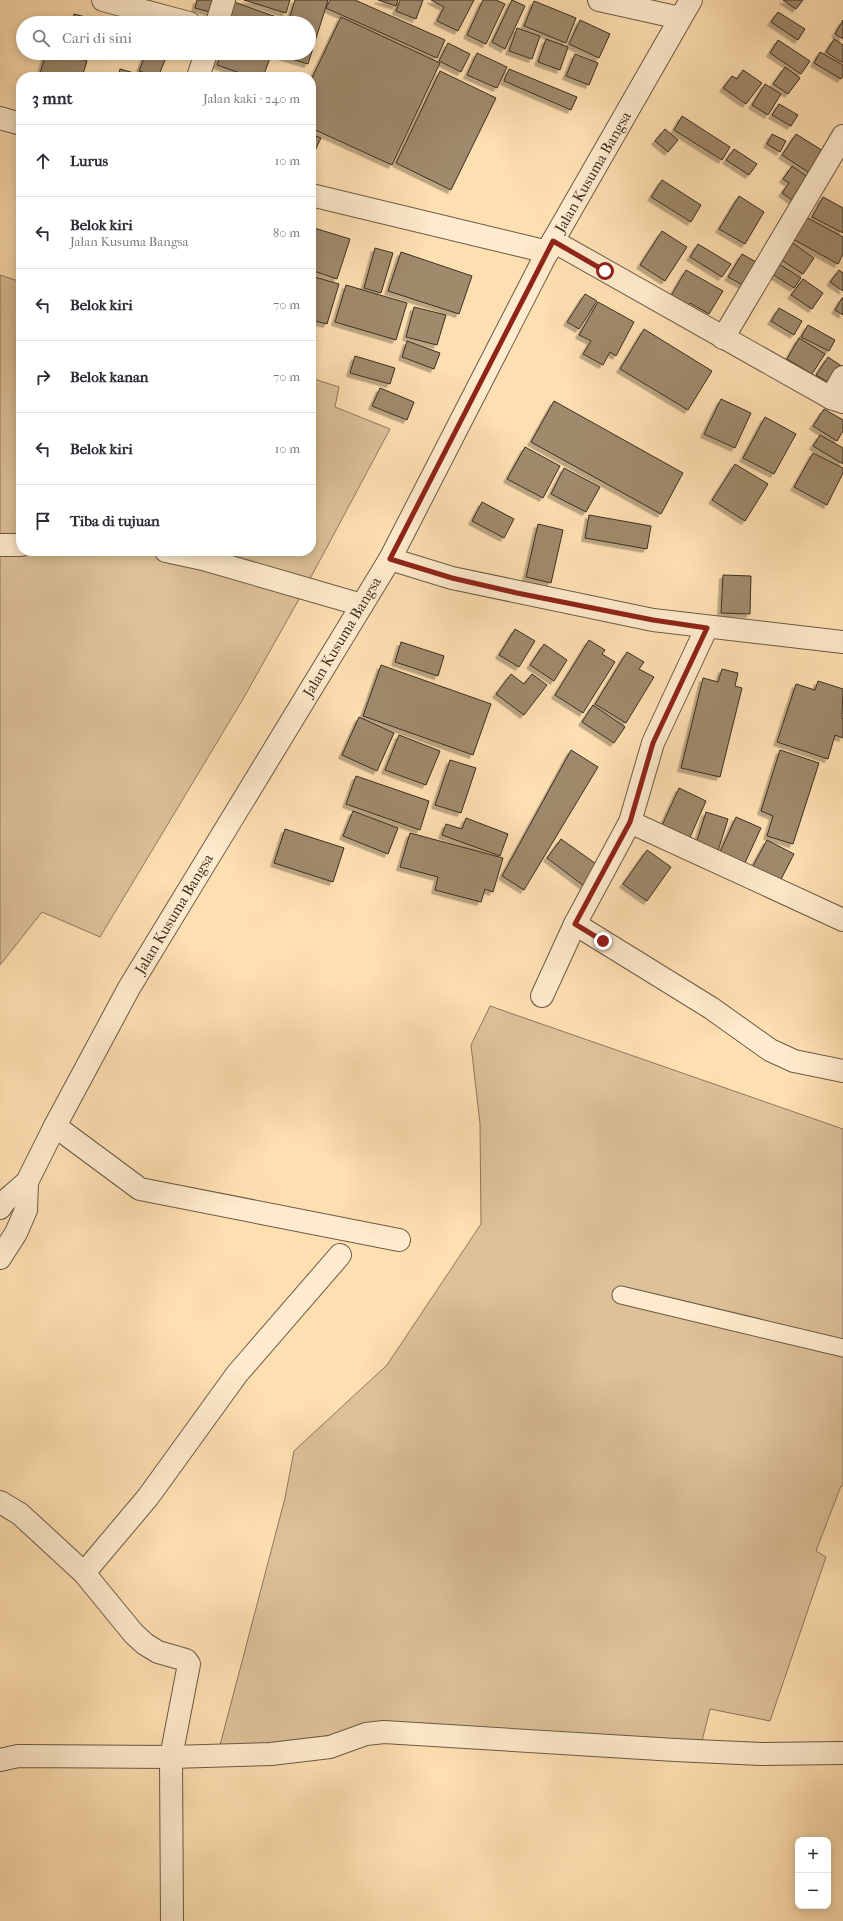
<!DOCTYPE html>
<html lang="id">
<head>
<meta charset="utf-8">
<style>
	:root { --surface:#fff; --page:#f7f7f7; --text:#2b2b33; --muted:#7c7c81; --line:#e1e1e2 }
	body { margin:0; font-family:"IM FELL French Canon",serif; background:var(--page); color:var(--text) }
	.controls { position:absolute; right:12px; bottom:12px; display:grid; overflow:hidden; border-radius:8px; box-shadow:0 2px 10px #0003 }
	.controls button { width:36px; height:36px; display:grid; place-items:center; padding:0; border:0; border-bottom:1px solid var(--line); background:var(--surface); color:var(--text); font:20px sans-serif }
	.stop { position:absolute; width:12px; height:12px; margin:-9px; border:3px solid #8f2418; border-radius:50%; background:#fff }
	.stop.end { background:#8f2418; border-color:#fff; box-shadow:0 1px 4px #0008 }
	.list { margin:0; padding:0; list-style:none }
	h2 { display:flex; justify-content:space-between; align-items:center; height:52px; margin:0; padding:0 16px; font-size:17px }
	h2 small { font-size:13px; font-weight:400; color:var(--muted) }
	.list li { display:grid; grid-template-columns:26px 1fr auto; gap:12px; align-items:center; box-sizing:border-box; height:72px; padding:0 16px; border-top:1px solid var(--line) }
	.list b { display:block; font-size:15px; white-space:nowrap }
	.list p { margin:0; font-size:13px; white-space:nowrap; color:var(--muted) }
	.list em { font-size:13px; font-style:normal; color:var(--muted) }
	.icon { flex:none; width:22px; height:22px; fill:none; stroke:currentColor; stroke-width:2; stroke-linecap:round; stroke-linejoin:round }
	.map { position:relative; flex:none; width:843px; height:1921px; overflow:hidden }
	.search { position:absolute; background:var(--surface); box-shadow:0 2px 10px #0003; left:16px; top:16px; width:300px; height:44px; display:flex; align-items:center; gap:10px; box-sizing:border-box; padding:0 14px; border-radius:22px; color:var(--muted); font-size:15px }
	.panel { position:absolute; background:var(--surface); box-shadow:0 2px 10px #0003; left:16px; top:72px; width:300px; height:484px; border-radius:16px }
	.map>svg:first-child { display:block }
	.green { fill:#ddc199; stroke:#8c785e }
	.building { fill:#a08a6c; stroke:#3a2e22; filter:url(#shadow) }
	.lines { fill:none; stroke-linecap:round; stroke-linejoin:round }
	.service-casing { stroke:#6b5a46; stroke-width:19 }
	.minor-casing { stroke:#6b5a46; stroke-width:24 }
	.tertiary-casing { stroke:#6b5a46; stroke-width:24 }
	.service { stroke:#feeacc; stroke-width:17 }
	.minor { stroke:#feeacc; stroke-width:22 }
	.tertiary { stroke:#feeacc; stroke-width:22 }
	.route { stroke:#8f2418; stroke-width:5 }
	.labels { text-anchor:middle; stroke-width:3; stroke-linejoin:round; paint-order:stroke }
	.street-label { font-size:15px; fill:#3a2e22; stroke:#feeacc }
</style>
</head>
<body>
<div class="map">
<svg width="843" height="1921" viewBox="0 0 843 1921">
	<defs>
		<filter id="shadow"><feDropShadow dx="-3.5" dy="3.5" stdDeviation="0" flood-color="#0004"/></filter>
	</defs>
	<rect width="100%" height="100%" fill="#fedfb1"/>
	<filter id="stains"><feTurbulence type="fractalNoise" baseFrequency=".005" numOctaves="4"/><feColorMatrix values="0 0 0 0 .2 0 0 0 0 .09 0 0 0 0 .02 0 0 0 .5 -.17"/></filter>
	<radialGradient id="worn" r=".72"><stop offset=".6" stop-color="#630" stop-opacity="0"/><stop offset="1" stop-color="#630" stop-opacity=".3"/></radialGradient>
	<g class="green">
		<polygon points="0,275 21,282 21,551 311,551 311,378 339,387 335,407 390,429 303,592 243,699 100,937 42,912 0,965"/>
		<polygon points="490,1006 843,1129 843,1486 841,1486 816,1551 826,1557 770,1721 710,1709 701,1745 333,1735 219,1749 285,1498 294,1451 387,1365 481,1224 480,1124 471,1045"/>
	</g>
	<g class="building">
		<polygon points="197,0 217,0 214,13 195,8"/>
		<polygon points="244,0 290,0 286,13"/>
		<polygon points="295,0 328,0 308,64 278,55 279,53 309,53 309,23 288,23"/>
		<polygon points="330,0 355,0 445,40 437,58 326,8"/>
		<polygon points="378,0 398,0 396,6"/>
		<polygon points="400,0 423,0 416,19 396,11"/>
		<polygon points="431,0 474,0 458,31 437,21 444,7"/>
		<polygon points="483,0 496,0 505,4 486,44 467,35"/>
		<polygon points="512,0 525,6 505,49 492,42"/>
		<polygon points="783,0 803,0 796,9"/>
		<polygon points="534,1 576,18 566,43 524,26"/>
		<polygon points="234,2 285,20 284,23 226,23"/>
		<polygon points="778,12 805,29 798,40 771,22"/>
		<polygon points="74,14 108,23 72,23"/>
		<polygon points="341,17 440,63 392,165 311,128 311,80"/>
		<polygon points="580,20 610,34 599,58 569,44"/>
		<polygon points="843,20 843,39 835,34"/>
		<polygon points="517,28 540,36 532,59 509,51"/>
		<polygon points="546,39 568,47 560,70 538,62"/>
		<polygon points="834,39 843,45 843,63 826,52"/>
		<polygon points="778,40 810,61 801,74 770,53"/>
		<polygon points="448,43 470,54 461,72 439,61"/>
		<polygon points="820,52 843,65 843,76 841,79 814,63"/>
		<polygon points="46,53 58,53 87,61 82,77 39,77"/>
		<polygon points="146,53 168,53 158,77 139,71"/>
		<polygon points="221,53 258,53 270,58 263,77 251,77 217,65"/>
		<polygon points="477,53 507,67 497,88 467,75"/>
		<polygon points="575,54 598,63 589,85 566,76"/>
		<polygon points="785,67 800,78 788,94 773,84"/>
		<polygon points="120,69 131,72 130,77 118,77"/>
		<polygon points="509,69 577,97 571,110 504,81"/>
		<polygon points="743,70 762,83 746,104 723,88 732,76 737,79"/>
		<polygon points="440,71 496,98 451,190 396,163"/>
		<polygon points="765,84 781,94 768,115 752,105"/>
		<polygon points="779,104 798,115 791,126 772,115"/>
		<polygon points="682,116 730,147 722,160 674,130"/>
		<polygon points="665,129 678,140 668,152 655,141"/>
		<polygon points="311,134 321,138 311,159"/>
		<polygon points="772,134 786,141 780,152 767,144"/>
		<polygon points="796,134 828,154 814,176 782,155"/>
		<polygon points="734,149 757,164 749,175 726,160"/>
		<polygon points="792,166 812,180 796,203 782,193 789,183 783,179"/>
		<polygon points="662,180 701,205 691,222 651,197"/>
		<polygon points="739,196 764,212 745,244 719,229"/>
		<polygon points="823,197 843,208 843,233 812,217"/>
		<polygon points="804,216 843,237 843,254 838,264 791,238"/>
		<polygon points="311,227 350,239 337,279 311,270"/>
		<polygon points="662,231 687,247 665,281 640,265"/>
		<polygon points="791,242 814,258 803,274 780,259"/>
		<polygon points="698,244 731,264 722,277 690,257"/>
		<polygon points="375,248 393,253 381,293 364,288"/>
		<polygon points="401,252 472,276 459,314 388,291"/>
		<polygon points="742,254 763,266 750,289 728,277"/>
		<polygon points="779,264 801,278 794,288 772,274"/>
		<polygon points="686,270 723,291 709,314 690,303 685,311 668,301"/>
		<polygon points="839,270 843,273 843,291 830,282"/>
		<polygon points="311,276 339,284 327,324 311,320 313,307 311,307"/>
		<polygon points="803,279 823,293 812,309 791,295"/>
		<polygon points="346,285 407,303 396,340 335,322"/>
		<polygon points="585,294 597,301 579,329 567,322"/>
		<polygon points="842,298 843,298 843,315 835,310"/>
		<polygon points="598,302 634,322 616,356 610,352 603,365 583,354 591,341 579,335"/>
		<polygon points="414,307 446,315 437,345 406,337"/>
		<polygon points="779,308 802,321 794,335 771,321"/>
		<polygon points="808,325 835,340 829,351 801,337"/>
		<polygon points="644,329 712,371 688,410 620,369"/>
		<polygon points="311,334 316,336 311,354"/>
		<polygon points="799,338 825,354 812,374 787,359"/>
		<polygon points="407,341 440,353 434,369 402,357"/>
		<polygon points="355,356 395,368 390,384 350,373"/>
		<polygon points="828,357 843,367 834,386 816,375"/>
		<polygon points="380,388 414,402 407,420 372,406"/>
		<polygon points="721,399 751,413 735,448 704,434"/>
		<polygon points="554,401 683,473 661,514 531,442"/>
		<polygon points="824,409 843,420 843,431 837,441 813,426"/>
		<polygon points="765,417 796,434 774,474 743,458"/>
		<polygon points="820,435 843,448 843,464 813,446"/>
		<polygon points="525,447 560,466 543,498 507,479"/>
		<polygon points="813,453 843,468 843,473 827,505 794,487"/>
		<polygon points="735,464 768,484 745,521 712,500"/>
		<polygon points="564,468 600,487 586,512 551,494"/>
		<polygon points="482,502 514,519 504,538 472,521"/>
		<polygon points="589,515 651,526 647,549 585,538"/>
		<polygon points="538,524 563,530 551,583 526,577"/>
		<polygon points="723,575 751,576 750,614 721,613"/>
		<polygon points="515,629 535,641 519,667 499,655"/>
		<polygon points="589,640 605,650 602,654 615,662 583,713 555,695"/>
		<polygon points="401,642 444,656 438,676 395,662"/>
		<polygon points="544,644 567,660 554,681 530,665"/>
		<polygon points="627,652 644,662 639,669 654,677 626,723 595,704"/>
		<polygon points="381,665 491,704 473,755 363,716"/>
		<polygon points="722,669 738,673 735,686 742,688 720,777 681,768 703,678 718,682"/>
		<polygon points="511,674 524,684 532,674 547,685 524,715 496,694"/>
		<polygon points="818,681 843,689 842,718 843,719 843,738 835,735 828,759 777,742 796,684 815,690"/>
		<polygon points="593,705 625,727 614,743 582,722"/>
		<polygon points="359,717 394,733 377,771 342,755"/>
		<polygon points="399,735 440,751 426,785 385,770"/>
		<polygon points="571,750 598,767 524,890 502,876"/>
		<polygon points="780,750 819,763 793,844 767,836 773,816 761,811"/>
		<polygon points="450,760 476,768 461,813 435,805"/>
		<polygon points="356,776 429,801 420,830 346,804"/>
		<polygon points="679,788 706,801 687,844 659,832"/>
		<polygon points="353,811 398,828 388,854 343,836"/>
		<polygon points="706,812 728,819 717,854 695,847"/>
		<polygon points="736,817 761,828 744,865 719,854"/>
		<polygon points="466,818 508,834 500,856 442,835 446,824 462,829"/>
		<polygon points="285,829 344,848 333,882 274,863"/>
		<polygon points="410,833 503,858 493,892 485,889 481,902 435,890 438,877 400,867"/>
		<polygon points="561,839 599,866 584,886 547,858"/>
		<polygon points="767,840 794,854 776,889 748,875"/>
		<polygon points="647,850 671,867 647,901 623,884"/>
	</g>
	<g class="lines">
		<g class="service-casing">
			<polyline id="service" points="621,1295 843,1348"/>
		</g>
		<g class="minor-casing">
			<g id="minor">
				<polyline points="103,0 189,23"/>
				<polyline points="599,0 680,18"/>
				<polyline points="217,23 224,0"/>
				<polyline points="198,77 206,53"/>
				<polyline points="0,118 21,124"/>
				<polyline points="311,195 548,252"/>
				<polyline points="553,241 831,398 843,402"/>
				<polyline points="723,338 843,136"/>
				<polyline points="831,398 843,377"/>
				<polyline points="0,545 21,545"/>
				<polyline points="166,551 203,559 362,605"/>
				<polyline points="390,559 452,578 653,620 843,642"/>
				<polyline points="630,822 843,920"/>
				<polyline points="575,924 711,1008 770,1050 794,1061 843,1071"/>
				<polyline points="542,996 575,924 630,822 653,743 707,627"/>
				<polyline points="55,1126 140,1189 399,1240"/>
				<polyline points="0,1502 20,1514 84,1573 134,1634 145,1644 158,1652 186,1660 189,1664 171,1757 172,1921"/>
				<polyline points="84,1573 148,1497 237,1374 340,1255"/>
				<polyline points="0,1760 18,1756 171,1757 271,1754 330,1747 366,1734 384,1732 675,1750 761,1754 843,1753"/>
			</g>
		</g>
		<g class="tertiary-casing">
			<g id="tertiary">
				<polyline points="0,1208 4,1202 27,1182 55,1126 129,988 390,559 553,241 691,0"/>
				<polyline points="0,1258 16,1233 26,1210 27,1182"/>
			</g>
		</g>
		<use href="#service" class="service"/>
		<use href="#minor" class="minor"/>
		<use href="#tertiary" class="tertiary"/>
	</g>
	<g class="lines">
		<polyline class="route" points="603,941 575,924 630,822 653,743 707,628 653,620 517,593 452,578 390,559 553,241 605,271"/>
	</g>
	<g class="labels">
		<g class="street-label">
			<text transform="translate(593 172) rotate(-60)" y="5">Jalan Kusuma Bangsa</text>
			<text transform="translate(342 637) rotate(-59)" y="5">Jalan Kusuma Bangsa</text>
			<text transform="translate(174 914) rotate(-59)" y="5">Jalan Kusuma Bangsa</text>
		</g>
	</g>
	<rect width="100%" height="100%" filter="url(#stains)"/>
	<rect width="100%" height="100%" fill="url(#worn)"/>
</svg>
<div class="controls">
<button>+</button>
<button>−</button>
</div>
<div class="stop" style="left:605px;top:271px"></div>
<div class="stop end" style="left:603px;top:941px"></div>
<div class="search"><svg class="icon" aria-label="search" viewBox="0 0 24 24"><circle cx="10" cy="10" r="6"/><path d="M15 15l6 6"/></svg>Cari di sini</div>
<section class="panel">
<h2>3 mnt<small>Jalan kaki · 240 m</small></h2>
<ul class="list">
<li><svg class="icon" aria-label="ahead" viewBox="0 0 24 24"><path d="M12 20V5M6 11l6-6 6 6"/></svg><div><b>Lurus</b></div><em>10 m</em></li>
<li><svg class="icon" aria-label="left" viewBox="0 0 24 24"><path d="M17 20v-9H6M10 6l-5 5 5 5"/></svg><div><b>Belok kiri</b><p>Jalan Kusuma Bangsa</p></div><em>80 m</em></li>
<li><svg class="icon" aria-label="left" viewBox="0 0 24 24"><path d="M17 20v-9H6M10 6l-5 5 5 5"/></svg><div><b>Belok kiri</b></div><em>70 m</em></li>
<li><svg class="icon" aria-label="right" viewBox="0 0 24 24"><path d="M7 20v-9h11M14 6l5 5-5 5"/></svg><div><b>Belok kanan</b></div><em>70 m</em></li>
<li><svg class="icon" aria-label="left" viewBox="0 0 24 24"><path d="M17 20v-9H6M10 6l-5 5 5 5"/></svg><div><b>Belok kiri</b></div><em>10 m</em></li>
<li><svg class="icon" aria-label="arrive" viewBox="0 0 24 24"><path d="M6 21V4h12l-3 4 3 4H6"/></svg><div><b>Tiba di tujuan</b></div></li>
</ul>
</section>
</div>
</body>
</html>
